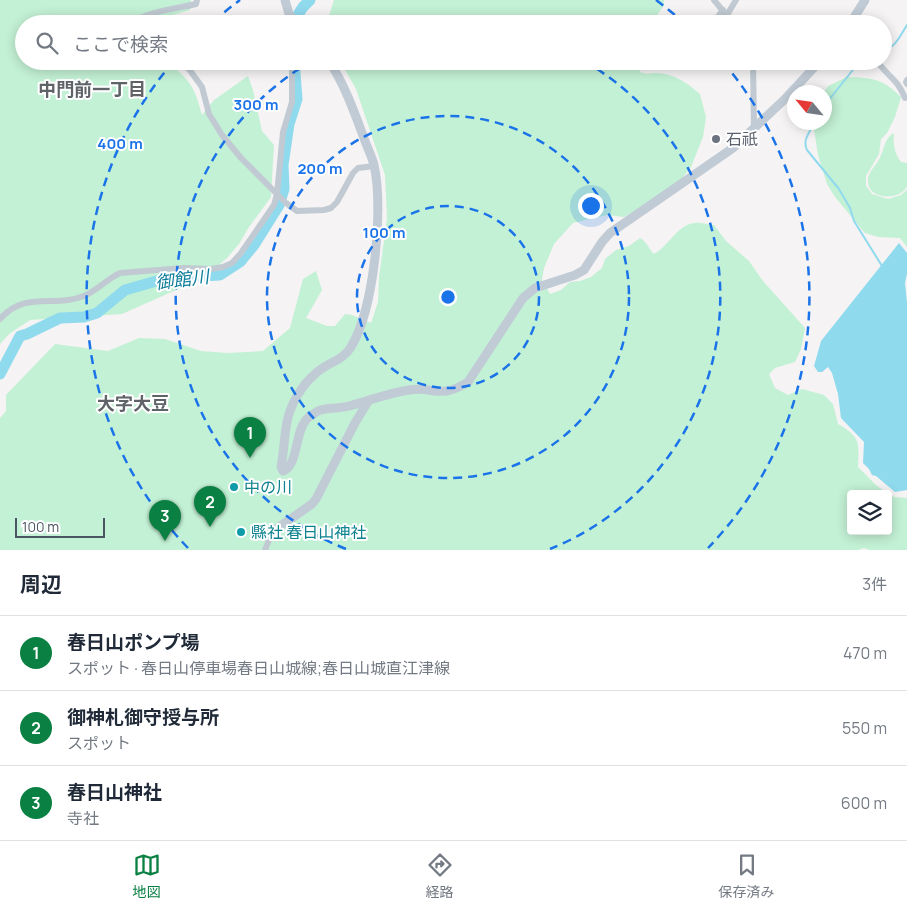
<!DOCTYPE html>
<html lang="ja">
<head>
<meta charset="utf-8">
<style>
	:root { --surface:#fff; --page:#f2f2f3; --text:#1f2937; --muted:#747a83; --line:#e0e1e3; --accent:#0b8043 }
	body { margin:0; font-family:Manrope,"Noto Sans JP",sans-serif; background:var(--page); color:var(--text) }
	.controls { position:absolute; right:15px; bottom:15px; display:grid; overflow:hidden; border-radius:5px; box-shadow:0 2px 12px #0003 }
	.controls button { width:45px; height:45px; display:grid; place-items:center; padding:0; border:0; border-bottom:1px solid var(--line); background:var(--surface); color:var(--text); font:25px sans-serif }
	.compass { position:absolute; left:787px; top:85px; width:45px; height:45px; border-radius:50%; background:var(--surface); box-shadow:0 2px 12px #0003; rotate:299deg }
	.scale { position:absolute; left:15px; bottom:12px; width:90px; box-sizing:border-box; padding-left:5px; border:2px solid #4a5661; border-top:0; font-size:14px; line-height:18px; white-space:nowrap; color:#4a5661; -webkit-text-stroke:4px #fff; paint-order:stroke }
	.you { position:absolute; left:590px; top:205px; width:18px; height:18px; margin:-12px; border:4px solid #fff; border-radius:50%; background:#1a73e8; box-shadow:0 0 0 8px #1a73e833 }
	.badge { display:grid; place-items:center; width:32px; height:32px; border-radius:50%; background:var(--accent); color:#fff; font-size:16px; font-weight:700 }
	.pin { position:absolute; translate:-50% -41px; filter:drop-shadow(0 1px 2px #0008) }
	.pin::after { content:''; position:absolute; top:26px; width:18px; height:15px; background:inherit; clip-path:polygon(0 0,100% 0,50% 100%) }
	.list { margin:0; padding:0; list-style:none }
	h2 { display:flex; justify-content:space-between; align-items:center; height:65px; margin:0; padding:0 20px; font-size:21px }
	h2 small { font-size:16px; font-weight:400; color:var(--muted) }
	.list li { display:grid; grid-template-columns:32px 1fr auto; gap:15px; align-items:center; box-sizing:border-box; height:75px; padding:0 20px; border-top:1px solid var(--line) }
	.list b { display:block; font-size:19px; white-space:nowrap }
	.list p { margin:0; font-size:16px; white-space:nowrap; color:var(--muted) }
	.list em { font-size:16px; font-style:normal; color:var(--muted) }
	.icon { flex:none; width:28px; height:28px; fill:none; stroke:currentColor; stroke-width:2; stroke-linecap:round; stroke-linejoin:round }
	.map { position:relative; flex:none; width:907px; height:550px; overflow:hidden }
	.search { position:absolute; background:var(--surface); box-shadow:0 2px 12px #0003; left:15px; right:15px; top:15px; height:55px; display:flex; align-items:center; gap:12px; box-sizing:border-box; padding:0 18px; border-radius:28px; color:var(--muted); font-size:19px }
	.sheet { height:290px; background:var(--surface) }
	nav { display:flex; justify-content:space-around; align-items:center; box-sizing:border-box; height:70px; border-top:1px solid var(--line); background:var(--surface); font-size:14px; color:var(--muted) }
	nav a { display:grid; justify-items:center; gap:2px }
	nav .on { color:var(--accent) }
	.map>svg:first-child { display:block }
	.green { fill:#c3f1d5; fill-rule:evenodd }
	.water { fill:#90daee }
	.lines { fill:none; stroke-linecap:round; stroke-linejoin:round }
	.stream { stroke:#90daee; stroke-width:2 }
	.river { stroke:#90daee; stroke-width:11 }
	.street { stroke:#c1cad2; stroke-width:6 }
	.secondary { stroke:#c1cbd6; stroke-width:9 }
	.ring { fill:none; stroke:#1a73e8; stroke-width:2.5; stroke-dasharray:9 6 }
	.worship-dot { fill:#6b7280; stroke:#fff; stroke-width:2 }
	.culture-dot { fill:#0f9aa8; stroke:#fff; stroke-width:2 }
	.labels { text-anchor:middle; stroke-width:4; stroke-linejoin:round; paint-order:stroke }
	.worship-label { font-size:16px; fill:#5b616d; stroke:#fff; text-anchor:start }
	.culture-label { font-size:16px; fill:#0d838f; stroke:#fff; text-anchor:start }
	.neighbourhood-label { font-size:18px; font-weight:bold; fill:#5f6368; stroke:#fff }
	.water-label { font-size:18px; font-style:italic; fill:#0c7c9b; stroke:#fff }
	.centre { fill:#1a73e8; stroke:#fff; stroke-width:2.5 }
	.ring-label { font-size:15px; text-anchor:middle; font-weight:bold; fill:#1a73e8; stroke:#fff; stroke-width:4; stroke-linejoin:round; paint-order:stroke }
</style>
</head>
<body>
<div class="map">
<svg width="907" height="550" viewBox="0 0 907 550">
	<rect width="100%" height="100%" fill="#f5f3f3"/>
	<g class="green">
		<path d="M0 0H191L190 10 141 24H24V61H167C190 81 194 85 202 115L214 100 248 76 253 90 262 131 274 145 271 197 249 227 239 244 227 258 203 278 122 314 30 320 9 334 0 344Z"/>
		<polygon points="334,0 664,0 664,5 656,17 656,24 330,24 328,19"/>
		<path d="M340 61H642L640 72C647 75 650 73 656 73 674 73 687 83 700 94L706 117 703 137 691 167 681 180 646 205 624 217 607 215 573 223 554 244 544 268 542 280 550 294 561 290 570 282 580 281 591 277 602 268 605 259 616 250 629 246 640 238C647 242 648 248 654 254 669 246 676 226 694 223 700 222 708 225 714 225L726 241 749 261 763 281 805 328 801 349 795 362 775 368 769 374 775 388 788 395 802 389 824 395 833 404 838 424C861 437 859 443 858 467L877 486 894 497 907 498V550H869L864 548 858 550H0V418L6 411V395L55 344 108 351 139 338 165 339 201 351 227 353 263 351 290 328 303 279 316 271 322 290 306 318 327 326H335L345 314 352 315 371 323 378 302 379 277 387 218 385 175 356 89ZM851 494H888V531H851Z"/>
		<path d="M847 77C872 78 882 78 901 97L895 117 887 133 881 139 879 154 866 176V186L872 194 888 199 901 195 907 190V247L900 238 878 237 865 233 835 197 827 184 818 155 813 123 824 122V92L828 86Z"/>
		<path d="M894 133C893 143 894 153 901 162L907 163C907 169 907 180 907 186 901 201 868 200 868 182 867 171 878 165 881 155 885 146 885 138 894 133Z"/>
	</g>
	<polygon class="water" points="899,243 907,253 907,274 905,283 907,302 907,490 895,492 876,476 872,475 869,469 863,463 864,442 841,418 838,394 832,373 828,367 822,372 818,372 814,366 821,341"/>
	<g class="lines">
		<g class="stream">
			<path d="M883 51C896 47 900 36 907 25"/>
			<polyline points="824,106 860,61"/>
			<path d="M815 122C810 132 802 140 807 150L839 189 850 208 854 221 882 266"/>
		</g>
		<g class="river">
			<polyline points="292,24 303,7 310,0"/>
			<polyline points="0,374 20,336 27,334 60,318 84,317 97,313 125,290 160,280 185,277 220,275 240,262 254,245 279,205 284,189 283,165 289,124 297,99 294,61"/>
		</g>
		<g class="street">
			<polyline points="714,0 734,24"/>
			<polyline points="727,15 736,0"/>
			<path d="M130 24C148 11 174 9 196 4L197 0"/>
			<polyline points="712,24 723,10"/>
			<polyline points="177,61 189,69 202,87 209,114 222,135 241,158 286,203 297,211 324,210 331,208 337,202 353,173 358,168 374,166"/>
			<polyline points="753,61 754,129"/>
			<path d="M877 61C888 77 897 78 905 98"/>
			<polyline points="907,80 906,82 907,84"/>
			<path d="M0 319C26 290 53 308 84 296 98 290 107 279 120 273L184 268 211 269 223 267 232 263 241 253 274 205 277 194 283 132 292 102V71L291 61"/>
			<polyline points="265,550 272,532"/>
		</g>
		<g class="secondary">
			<polyline points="285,0 289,14 297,24"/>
			<polyline points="850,24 865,0"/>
			<path d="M329 61C345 85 355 114 365 141 368 149 372 157 374 165 384 208 374 310 351 347 343 361 326 363 315 374 302 385 290 405 287 422 284 437 284 452 281 467L283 471C298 466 295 432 306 420 309 416 314 414 318 411 327 407 339 409 349 406 369 401 388 393 409 390 435 386 439 400 468 382L523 298 535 288 575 275 584 270 602 242 610 233 733 148 785 99 820 61"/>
			<polyline points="272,532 312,504 316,499 355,423 369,400"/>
		</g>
	</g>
	<g class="ring">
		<circle cx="448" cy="297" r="91"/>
		<circle cx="448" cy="297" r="181"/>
		<path d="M346 549A272 272 0 0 1 312 61M584 61A272 272 0 0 1 550 549"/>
		<path d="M188 548A362 362 0 0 1 173 62M213 22A362 362 0 0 1 240 0M656 0A362 362 0 0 1 683 22M723 62A362 362 0 0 1 708 548"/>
	</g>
	<circle class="worship-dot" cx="716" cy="139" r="5"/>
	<g class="culture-dot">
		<circle cx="234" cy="487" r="5"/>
		<circle cx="241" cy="532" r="5"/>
	</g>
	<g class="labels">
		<g class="worship-label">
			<text x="726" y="145">石祇</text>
		</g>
		<g class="culture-label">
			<text x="244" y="493">中の川</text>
			<text x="251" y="538">縣社 春日山神社</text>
		</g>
		<g class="neighbourhood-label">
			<text x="92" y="96">中門前一丁目</text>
			<text x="133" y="410">大字大豆</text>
		</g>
		<g class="water-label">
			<text transform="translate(182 280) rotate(-7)" y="6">御館川</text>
		</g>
	</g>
	<circle cx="448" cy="297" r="8" class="centre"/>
	<g class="ring-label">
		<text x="256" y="110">300 m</text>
		<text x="120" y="149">400 m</text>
		<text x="320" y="174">200 m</text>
		<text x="384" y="238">100 m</text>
	</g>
</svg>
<div class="controls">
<button><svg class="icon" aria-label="layers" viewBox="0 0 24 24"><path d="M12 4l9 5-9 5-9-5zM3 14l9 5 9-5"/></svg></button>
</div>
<svg class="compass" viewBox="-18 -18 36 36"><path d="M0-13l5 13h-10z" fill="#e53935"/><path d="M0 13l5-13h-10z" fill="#747a83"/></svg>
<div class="scale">100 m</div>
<div class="you"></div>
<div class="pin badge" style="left:250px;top:458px">1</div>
<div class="pin badge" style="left:210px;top:527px">2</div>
<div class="pin badge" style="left:165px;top:541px">3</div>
<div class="search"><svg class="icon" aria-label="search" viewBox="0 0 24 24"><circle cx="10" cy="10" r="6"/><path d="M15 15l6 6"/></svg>ここで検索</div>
</div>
<section class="sheet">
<h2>周辺<small>3件</small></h2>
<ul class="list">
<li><span class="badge">1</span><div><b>春日山ポンプ場</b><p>スポット · 春日山停車場春日山城線;春日山城直江津線</p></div><em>470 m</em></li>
<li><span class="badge">2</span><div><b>御神札御守授与所</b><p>スポット</p></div><em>550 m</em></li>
<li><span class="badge">3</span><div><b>春日山神社</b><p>寺社</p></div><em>600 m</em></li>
</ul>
</section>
<nav>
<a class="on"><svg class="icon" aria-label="map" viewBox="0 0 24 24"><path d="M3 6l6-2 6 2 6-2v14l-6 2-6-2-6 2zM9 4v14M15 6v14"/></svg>地図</a>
<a><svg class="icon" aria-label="directions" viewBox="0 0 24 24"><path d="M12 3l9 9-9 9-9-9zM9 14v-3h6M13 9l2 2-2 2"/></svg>経路</a>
<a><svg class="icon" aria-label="saved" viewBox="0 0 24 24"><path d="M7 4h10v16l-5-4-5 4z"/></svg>保存済み</a>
</nav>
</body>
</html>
